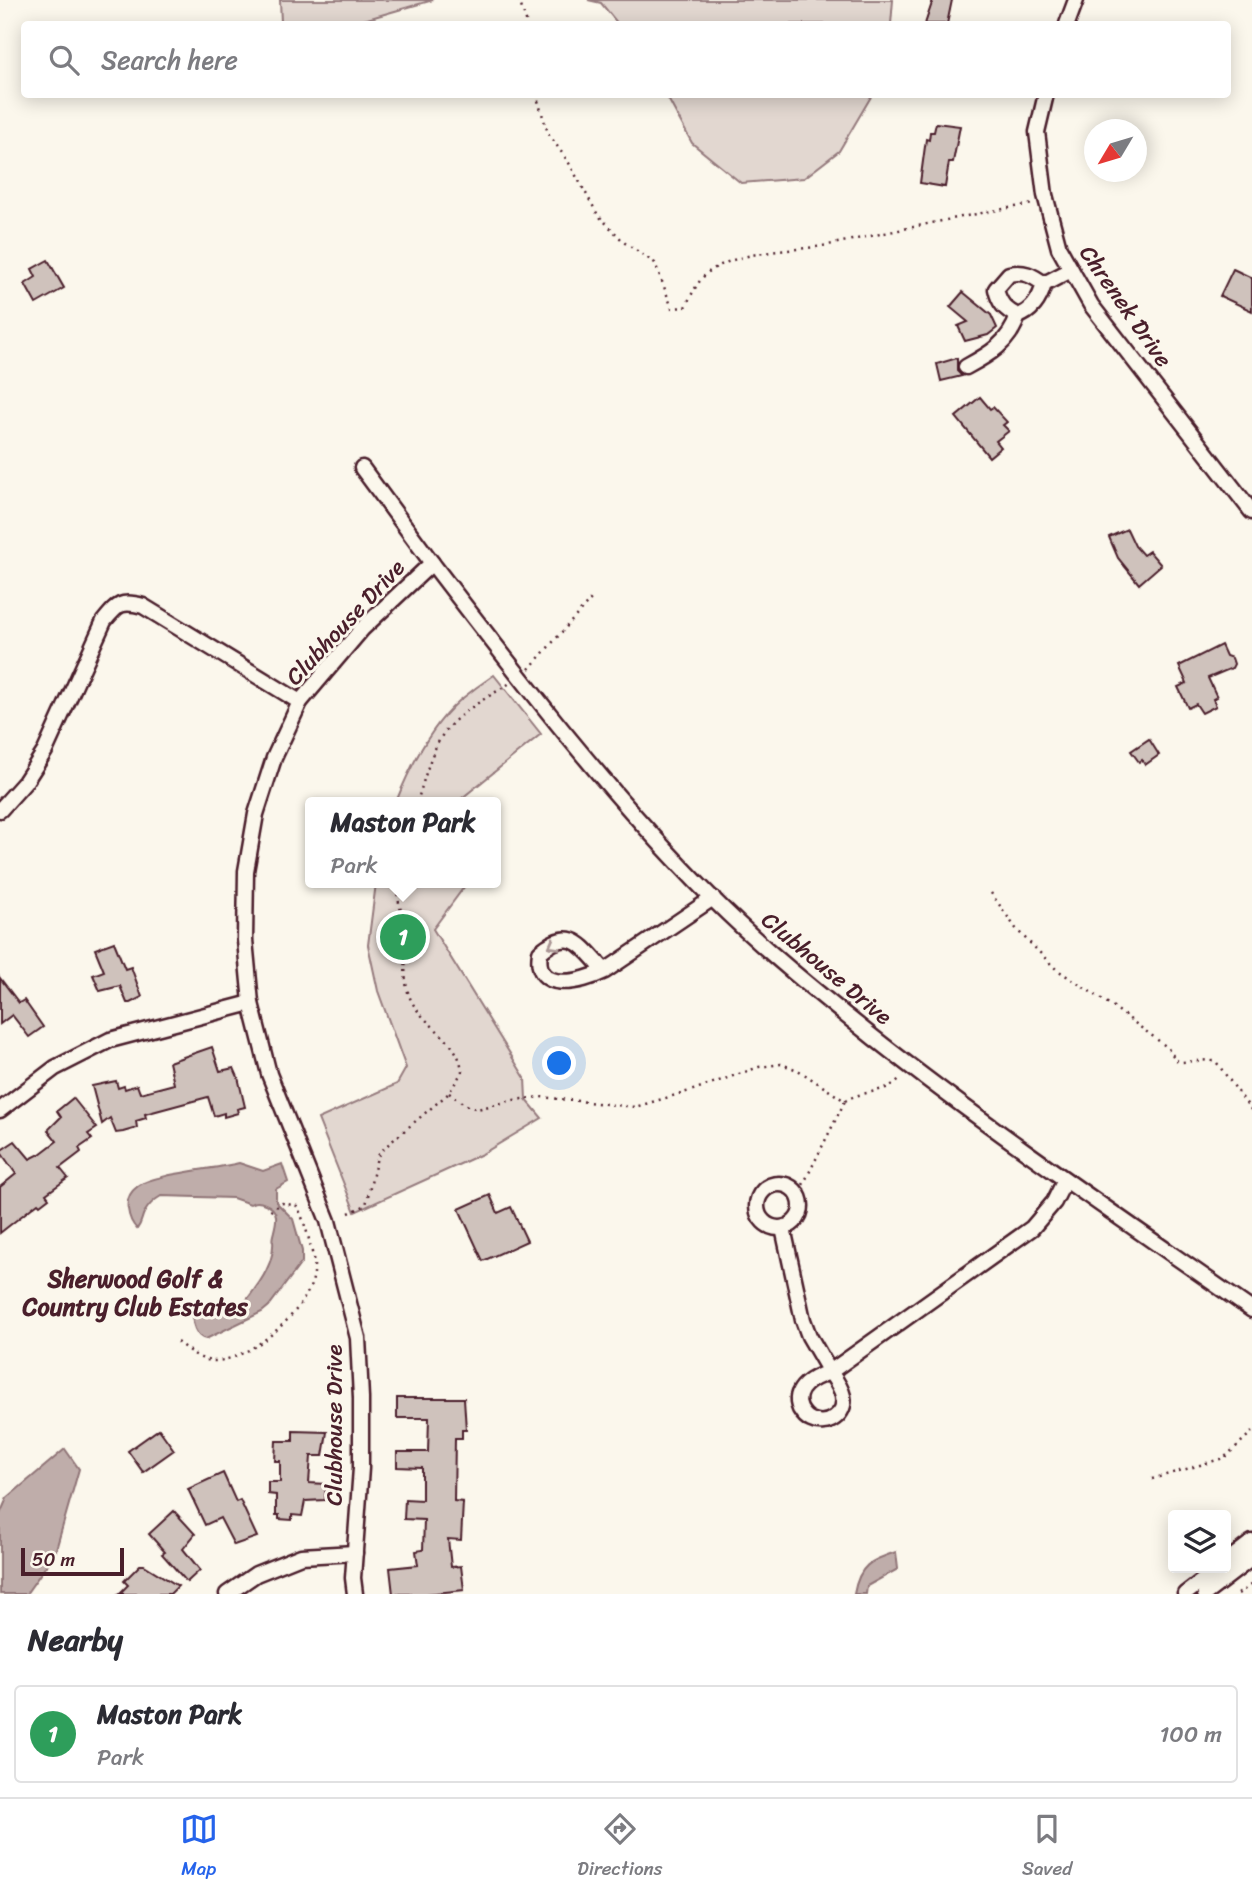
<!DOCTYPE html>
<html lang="en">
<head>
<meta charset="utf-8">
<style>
	:root { --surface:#fff; --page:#f7f7f7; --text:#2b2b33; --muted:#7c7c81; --line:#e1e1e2; --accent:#2563eb }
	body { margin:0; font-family:Sriracha,sans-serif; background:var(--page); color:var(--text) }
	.controls { position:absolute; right:21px; bottom:21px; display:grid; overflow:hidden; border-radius:7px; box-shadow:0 4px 18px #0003 }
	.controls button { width:63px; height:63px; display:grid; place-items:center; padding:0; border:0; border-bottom:2px solid var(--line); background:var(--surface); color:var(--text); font:35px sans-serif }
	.compass { position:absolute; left:1084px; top:119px; width:63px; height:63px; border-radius:50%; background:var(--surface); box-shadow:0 4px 18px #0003; rotate:232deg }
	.scale { position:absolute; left:21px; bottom:18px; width:103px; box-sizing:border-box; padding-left:7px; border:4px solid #4a1f2b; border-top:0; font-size:19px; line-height:24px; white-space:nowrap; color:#4a1f2b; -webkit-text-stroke:5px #fbf7ec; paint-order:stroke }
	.you { position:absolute; left:560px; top:1064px; width:24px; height:24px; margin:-18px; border:5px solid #fff; border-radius:50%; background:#1a73e8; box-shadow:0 0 0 10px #1a73e833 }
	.badge { display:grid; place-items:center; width:46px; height:46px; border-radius:50%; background:var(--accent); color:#fff; font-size:23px; font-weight:700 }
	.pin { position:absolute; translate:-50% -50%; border:4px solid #fff; box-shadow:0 2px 7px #0006 }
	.popup { position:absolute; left:305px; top:797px; width:196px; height:91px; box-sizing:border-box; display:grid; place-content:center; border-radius:7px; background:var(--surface); filter:drop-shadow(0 2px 5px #0005); font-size:23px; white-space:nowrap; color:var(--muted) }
	.popup b { font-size:26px; color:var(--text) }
	.popup::after { content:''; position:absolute; left:50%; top:100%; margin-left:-14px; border:14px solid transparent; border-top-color:var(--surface) }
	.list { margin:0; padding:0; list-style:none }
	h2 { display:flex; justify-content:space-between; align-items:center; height:91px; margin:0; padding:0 28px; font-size:30px }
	h2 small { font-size:23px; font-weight:400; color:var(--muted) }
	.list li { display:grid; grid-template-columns:46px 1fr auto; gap:21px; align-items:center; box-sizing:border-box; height:98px; margin:0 14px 14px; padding:0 14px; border:2px solid var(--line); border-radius:7px }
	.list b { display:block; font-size:26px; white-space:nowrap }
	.list p { margin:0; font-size:23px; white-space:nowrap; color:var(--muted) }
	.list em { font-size:23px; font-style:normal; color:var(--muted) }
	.icon { flex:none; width:38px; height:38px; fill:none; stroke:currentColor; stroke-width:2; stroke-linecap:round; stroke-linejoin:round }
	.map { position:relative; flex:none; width:1252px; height:1594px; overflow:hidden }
	.search { position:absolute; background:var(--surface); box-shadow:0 4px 18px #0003; left:21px; right:21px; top:21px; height:77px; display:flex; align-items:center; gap:18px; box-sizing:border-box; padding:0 24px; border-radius:7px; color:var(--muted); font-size:26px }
	.sheet { height:203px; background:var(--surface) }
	nav { display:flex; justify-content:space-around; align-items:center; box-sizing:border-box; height:98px; border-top:2px solid var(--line); background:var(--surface); font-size:19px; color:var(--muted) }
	nav a { display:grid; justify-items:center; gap:4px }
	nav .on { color:var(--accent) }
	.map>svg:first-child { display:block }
	.green { fill:#e2d7d0; stroke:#967b7e; stroke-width:2 }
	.water { fill:#bfadaa; stroke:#907477; stroke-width:2 }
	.building { fill:#cfc2bc; stroke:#4a1f2b; stroke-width:2 }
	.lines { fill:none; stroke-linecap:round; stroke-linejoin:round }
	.minor-casing { stroke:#4a1f2b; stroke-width:19 }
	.path { stroke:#4a1f2b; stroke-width:2.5; stroke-dasharray:2 5; stroke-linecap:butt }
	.minor { stroke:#fbf7ec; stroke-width:14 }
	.oneway { stroke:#ab9695 }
	.labels { text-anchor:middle; stroke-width:6; stroke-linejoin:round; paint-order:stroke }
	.street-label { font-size:23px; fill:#4a1f2b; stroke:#fbf7ec }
	.neighbourhood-label { font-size:24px; font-weight:bold; fill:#4a1f2b; stroke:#fbf7ec }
</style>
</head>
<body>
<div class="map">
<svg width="1252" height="1594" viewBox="0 0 1252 1594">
	<rect width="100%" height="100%" fill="#fbf7ec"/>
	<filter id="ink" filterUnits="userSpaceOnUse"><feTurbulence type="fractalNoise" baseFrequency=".0143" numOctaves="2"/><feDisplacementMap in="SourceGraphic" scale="14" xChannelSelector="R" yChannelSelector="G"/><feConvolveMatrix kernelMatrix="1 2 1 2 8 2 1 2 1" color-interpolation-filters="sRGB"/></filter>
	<g filter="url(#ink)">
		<g class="green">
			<polygon points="280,0 433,0 350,24 285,24 281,22"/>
			<polygon points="588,0 893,0 891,24 618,24 601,3"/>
			<polygon points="666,95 872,95 839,151 804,178 741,183 692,143"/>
			<path d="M494 675 541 734 461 799 463 802H396C410 767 430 727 459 701 470 692 482 683 494 675Z"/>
			<polygon points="376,883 467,883 433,929 525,1078 526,1099 542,1118 482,1154 355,1212 318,1119 397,1084 406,1068 378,991 368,945"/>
		</g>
		<g class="water">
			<path d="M239 1163 263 1171 282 1164 288 1182 276 1189V1202L293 1219 302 1251V1262L269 1306 262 1312 206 1339C200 1338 198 1335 195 1329 182 1297 225 1314 240 1306 246 1303 250 1295 254 1290 263 1278 273 1261 273 1246 274 1238 271 1243 273 1235 276 1223 281 1210 265 1204 259 1201 255 1201 250 1204L233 1198 161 1196C154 1200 148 1206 144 1213 141 1219 142 1223 137 1229 132 1224 129 1217 128 1209 126 1199 130 1192 138 1186 153 1174 217 1169 239 1163Z"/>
			<polygon points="65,1449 79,1469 55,1553 26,1594 0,1594 0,1514 7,1498"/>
			<path d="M896 1552 898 1569 867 1586 866 1594H854C859 1565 871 1560 896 1552Z"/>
		</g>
		<g class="building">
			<polygon points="933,0 952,0 947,24 925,24"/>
			<polygon points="936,123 960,126 953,162 949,162 945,187 920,183 926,139 929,140 930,132 934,132"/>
			<polygon points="48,260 64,288 36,304 25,284 36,277 32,269"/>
			<polygon points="1233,269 1252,278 1252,311 1220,296"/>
			<polygon points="963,292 991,315 997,328 988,335 965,341 958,326 968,322 950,307"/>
			<polygon points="957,358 957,371 962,376 941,381 937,364"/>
			<polygon points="980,397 990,409 993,407 1007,422 1003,425 1009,431 996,441 1001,447 989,457 956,417"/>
			<polygon points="1127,529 1135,546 1143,555 1149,551 1161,565 1139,584 1118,558 1109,537"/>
			<polygon points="1221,645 1226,656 1232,658 1234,664 1232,668 1208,678 1217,697 1213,699 1216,706 1202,713 1196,704 1188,708 1178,687 1187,683 1179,666"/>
			<polygon points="1149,739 1159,755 1145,765 1142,760 1139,762 1131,751"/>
			<polygon points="114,942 125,969 131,967 142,997 130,1003 127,1003 120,986 100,991 93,975 104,971 95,949"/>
			<polygon points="0,978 19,1003 24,1000 43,1027 29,1037 12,1015 0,1024"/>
			<polygon points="212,1047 220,1071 234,1068 238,1077 245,1107 237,1109 238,1113 224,1117 224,1113 214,1116 208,1097 145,1114 146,1118 136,1121 137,1128 123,1132 116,1133 110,1118 102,1124 92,1086 116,1081 118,1088 124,1086 125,1089 137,1085 140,1093 174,1084 169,1062"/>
			<polygon points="73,1098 97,1128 88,1134 92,1139 79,1148 81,1152 60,1168 68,1178 46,1194 49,1198 40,1205 38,1203 0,1233 0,1187 16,1174 0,1151 15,1141 30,1159 40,1154 57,1141 48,1130 61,1117 57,1111"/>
			<polygon points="490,1195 498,1213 511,1207 527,1241 483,1261 459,1209"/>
			<polygon points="397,1398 464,1398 466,1430 462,1430 462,1438 455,1438 454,1501 463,1502 461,1540 448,1539 451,1567 461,1566 464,1590 426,1594 393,1594 390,1568 418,1565 416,1551 423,1550 424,1520 404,1519 405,1499 422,1500 422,1468 397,1467 397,1452 428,1452 429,1418 397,1418"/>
			<polygon points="159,1429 174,1450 143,1472 128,1451"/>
			<polygon points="293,1431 327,1432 323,1456 311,1456 309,1483 326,1484 325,1500 305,1501 302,1516 292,1515 292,1520 279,1519 279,1515 276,1515 276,1495 268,1494 268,1482 280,1482 280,1461 275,1461 276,1441 293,1441"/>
			<polygon points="223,1473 236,1502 240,1500 257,1537 234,1545 220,1518 205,1525 188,1489"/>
			<polygon points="174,1511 195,1534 183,1549 200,1570 187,1582 162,1554 165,1552 149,1534"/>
			<polygon points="140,1565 144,1565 178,1586 170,1594 119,1594 128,1585 124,1581"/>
		</g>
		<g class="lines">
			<g class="minor-casing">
				<g id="minor">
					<polyline points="1067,24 1076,0"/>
					<polyline points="1046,94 1037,132 1045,195 1059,248 1091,305 1252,512"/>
					<path d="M1044 284C1040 299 1033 311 1018 316 1005 310 999 303 996 289L1009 274C1024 271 1032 275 1044 284L1071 270"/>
					<path d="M966 367C990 354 1009 343 1018 316"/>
					<polyline points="362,468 432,563"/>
					<path d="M0 810 25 782 45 751 104 621C118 604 121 600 143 606L300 702"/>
					<path d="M605 971C583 948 572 924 540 952 533 995 583 982 605 971L713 898"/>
					<polyline points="0,1110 55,1068 110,1040 251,1003"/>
					<circle cx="779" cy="1206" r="22"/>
					<polyline points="783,1228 803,1320 809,1336 830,1372 1032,1228 1054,1202 1065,1180"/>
					<path d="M830 1372C835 1379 841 1387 843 1396 847 1414 827 1428 811 1420 806 1418 803 1414 800 1409 791 1388 814 1377 830 1372Z"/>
					<polyline points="1226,1562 1252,1542"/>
					<polyline points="227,1594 256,1574 301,1556 355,1553"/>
					<path d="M355 1594 353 1578 361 1468V1398L358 1338 328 1221 269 1074 251 1003 245 940 246 871 256 814 274 758 300 702 362 629 432 563C521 679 610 796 713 899 763 949 819 994 874 1038 996 1134 1125 1221 1252 1310"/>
					<polyline points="1185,1594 1219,1568"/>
					<polyline points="1205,1594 1252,1558"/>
				</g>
			</g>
			<g class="path">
				<polyline points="519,0 527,24"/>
				<path d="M536 94 548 133 569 163 598 215 625 243 655 263 672 308 685 307C693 293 698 278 713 269 748 249 790 252 828 245 896 231 964 215 1033 204"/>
				<polyline points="529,669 592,598"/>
				<path d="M417 802C424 781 429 758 440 739 455 713 486 699 510 683"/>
				<polyline points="991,893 1017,930 1056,969 1112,1006 1167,1047 1176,1060 1182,1062 1210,1060 1217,1063 1252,1111"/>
				<polyline points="449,1093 464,1104 477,1109 514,1100 540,1097 635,1107 693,1090 759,1067 781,1064 798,1070 845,1101 798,1195"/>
				<path d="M845 1101C864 1089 886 1095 901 1077"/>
				<path d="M349 1213 366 1205 377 1157 385 1147 449 1093 462 1072C460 1040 426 1028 412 1002 401 981 407 959 406 937 405 918 396 902 397 883"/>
				<path d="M177 1342C188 1350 200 1361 215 1361 251 1360 310 1309 314 1273 316 1260 304 1218 297 1206L282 1203 269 1212"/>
				<polyline points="1152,1479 1224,1458 1252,1432"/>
				<polyline points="1238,1594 1252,1584"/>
			</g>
			<use href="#minor" class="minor"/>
		</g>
		<defs><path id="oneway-chevron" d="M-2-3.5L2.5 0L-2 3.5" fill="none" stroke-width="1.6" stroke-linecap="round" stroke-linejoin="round" transform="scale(1.75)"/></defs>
		<use class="oneway" href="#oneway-chevron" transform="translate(553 945) rotate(151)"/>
	</g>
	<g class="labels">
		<g class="street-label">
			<text transform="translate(1126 306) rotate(55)" y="8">Chrenek Drive</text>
			<text transform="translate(345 622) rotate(-47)" y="8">Clubhouse Drive</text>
			<text transform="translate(827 968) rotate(40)" y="8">Clubhouse Drive</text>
			<text transform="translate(334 1425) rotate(-90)" y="8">Clubhouse Drive</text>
		</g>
		<g class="neighbourhood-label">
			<text x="135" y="1287">Sherwood Golf &amp;<tspan x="135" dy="28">Country Club Estates</tspan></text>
		</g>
	</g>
</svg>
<div class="controls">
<button><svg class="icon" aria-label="layers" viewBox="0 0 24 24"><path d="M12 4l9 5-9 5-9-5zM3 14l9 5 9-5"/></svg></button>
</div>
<svg class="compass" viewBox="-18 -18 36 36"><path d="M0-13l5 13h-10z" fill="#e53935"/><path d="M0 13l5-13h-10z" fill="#7c7c81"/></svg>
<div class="scale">50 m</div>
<div class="you"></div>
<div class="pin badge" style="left:403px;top:937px;background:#2e9e5b">1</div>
<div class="popup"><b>Maston Park</b>Park</div>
<div class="search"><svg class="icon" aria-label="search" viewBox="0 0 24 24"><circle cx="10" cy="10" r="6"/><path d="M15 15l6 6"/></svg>Search here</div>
</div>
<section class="sheet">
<h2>Nearby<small></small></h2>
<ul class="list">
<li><span class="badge" style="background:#2e9e5b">1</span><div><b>Maston Park</b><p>Park</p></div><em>100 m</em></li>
</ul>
</section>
<nav>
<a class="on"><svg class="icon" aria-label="map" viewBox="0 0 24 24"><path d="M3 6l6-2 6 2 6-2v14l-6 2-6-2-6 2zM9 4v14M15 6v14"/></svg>Map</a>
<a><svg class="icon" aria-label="directions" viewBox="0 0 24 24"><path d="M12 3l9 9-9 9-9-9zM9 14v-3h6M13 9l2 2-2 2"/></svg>Directions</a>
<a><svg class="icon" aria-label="saved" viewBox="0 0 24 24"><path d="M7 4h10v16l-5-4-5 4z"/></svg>Saved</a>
</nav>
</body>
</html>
